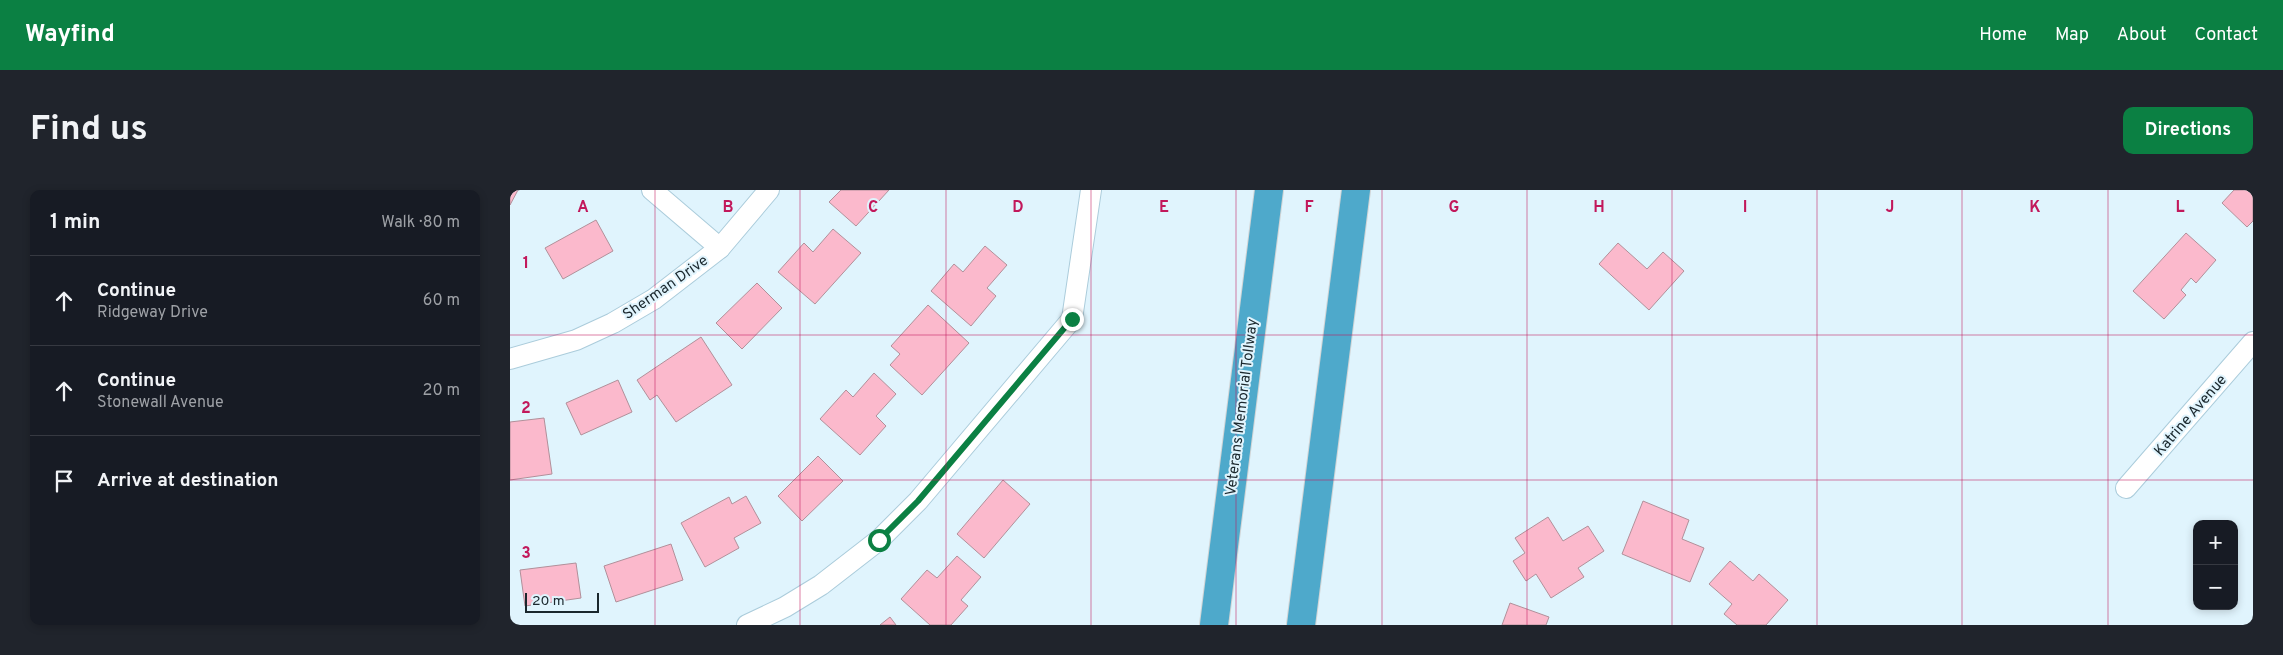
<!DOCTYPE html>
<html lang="en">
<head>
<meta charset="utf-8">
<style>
	:root { --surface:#171b24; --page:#20242c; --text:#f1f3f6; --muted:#9ea1a6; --line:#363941; --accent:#0b8043 }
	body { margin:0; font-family:Overpass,sans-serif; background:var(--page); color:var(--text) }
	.controls { position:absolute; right:15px; bottom:15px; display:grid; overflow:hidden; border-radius:10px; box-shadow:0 2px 8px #0003 }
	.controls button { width:45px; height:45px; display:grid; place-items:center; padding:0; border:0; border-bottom:1px solid var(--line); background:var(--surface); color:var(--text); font:25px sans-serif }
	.scale { position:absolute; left:15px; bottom:12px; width:74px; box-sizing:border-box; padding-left:5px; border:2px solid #1a272d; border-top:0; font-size:14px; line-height:18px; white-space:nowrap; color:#1a272d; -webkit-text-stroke:4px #e0f4fd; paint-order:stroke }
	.stop { position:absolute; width:15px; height:15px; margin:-11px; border:4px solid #0b8043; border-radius:50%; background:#fff }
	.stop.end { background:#0b8043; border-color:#fff; box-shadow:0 1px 5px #0008 }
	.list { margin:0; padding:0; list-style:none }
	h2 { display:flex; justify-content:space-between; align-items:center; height:65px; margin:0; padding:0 20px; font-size:21px }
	h2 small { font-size:16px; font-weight:400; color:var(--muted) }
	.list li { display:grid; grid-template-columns:32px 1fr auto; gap:15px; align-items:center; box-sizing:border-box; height:90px; padding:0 20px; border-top:1px solid var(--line) }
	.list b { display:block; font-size:19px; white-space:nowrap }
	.list p { margin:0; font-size:16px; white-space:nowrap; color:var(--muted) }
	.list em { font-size:16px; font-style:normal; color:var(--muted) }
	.icon { flex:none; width:28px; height:28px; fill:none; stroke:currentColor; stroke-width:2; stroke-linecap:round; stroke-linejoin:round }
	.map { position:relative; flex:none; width:1743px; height:435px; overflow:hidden; border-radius:10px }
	header { display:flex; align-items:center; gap:30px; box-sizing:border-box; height:70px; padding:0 25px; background:var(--accent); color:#fff }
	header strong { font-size:24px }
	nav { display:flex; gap:28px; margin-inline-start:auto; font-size:18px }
	.intro { display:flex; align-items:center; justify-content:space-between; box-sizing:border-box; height:120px; padding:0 30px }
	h1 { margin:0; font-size:35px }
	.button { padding:12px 22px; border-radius:10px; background:var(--accent); color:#fff; font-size:18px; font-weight:700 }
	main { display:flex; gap:30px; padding:0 30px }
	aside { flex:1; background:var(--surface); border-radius:10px; box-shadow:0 2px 8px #0003 }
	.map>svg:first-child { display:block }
	.building { fill:#fbb9cc; stroke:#b1909a }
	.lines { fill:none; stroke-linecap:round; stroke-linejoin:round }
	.street-casing { stroke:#abccdb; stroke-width:22 }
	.highway-casing { stroke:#d1d4d5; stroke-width:30 }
	.street { stroke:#fff; stroke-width:20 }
	.highway { stroke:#4ea9cb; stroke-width:28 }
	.route { stroke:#0b8043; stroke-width:6 }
	.grid { fill:none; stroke:#c2185b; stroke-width:1; stroke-opacity:0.55 }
	.labels { text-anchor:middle; stroke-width:4; stroke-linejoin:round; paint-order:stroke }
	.street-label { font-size:15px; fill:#1a272d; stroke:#e0f4fd }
	.grid-label { font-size:16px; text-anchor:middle; font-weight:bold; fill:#c2185b; stroke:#e0f4fd; stroke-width:4; stroke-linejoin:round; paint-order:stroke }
</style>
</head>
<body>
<header>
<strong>Wayfind</strong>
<nav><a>Home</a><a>Map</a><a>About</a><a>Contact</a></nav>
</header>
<div class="intro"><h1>Find us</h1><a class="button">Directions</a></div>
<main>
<aside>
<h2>1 min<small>Walk · 80 m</small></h2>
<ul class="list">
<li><svg class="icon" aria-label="ahead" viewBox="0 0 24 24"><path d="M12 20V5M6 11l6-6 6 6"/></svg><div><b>Continue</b><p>Ridgeway Drive</p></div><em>60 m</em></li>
<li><svg class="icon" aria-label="ahead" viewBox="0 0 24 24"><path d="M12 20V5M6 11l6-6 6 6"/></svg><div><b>Continue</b><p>Stonewall Avenue</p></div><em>20 m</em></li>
<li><svg class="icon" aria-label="arrive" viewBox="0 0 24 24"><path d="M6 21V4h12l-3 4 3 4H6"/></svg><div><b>Arrive at destination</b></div></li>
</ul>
</aside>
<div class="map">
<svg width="1743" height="435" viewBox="0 0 1743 435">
	<rect width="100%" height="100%" fill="#e0f4fd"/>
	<g class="building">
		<polygon points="0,0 8,0 0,15"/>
		<polygon points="331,0 379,0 346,36 319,12"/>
		<polygon points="1724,0 1743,0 1743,31 1737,37 1712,13"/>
		<polygon points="86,30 103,61 53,89 35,58"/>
		<polygon points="323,39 351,63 305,114 268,82 294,53 303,62"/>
		<polygon points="1676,43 1706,70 1686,93 1681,88 1671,100 1676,105 1654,129 1623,101"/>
		<polygon points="1108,53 1137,79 1153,62 1174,81 1139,120 1089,74"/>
		<polygon points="475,56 497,75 477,98 486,106 461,136 421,101 444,74 453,82"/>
		<polygon points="247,93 272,118 232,159 206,133"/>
		<polygon points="418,115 459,153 412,205 380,175 390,164 381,156"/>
		<polygon points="191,147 222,195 166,232 147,205 140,210 127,190"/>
		<polygon points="364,183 386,204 366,226 376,236 350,265 310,229 336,200 343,207"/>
		<polygon points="108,190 122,222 71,245 56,213"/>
		<polygon points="34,228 42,284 0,290 0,232"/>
		<polygon points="308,266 333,291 292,331 268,306"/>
		<polygon points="493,290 520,314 474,368 447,344"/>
		<polygon points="236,306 251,333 224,348 229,358 195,377 171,333 219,307 222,314"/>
		<polygon points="1133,311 1179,330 1172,349 1194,358 1180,392 1112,364"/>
		<polygon points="1038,327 1053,351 1078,336 1094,361 1068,378 1074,387 1041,408 1026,384 1016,391 1003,371 1015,363 1005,348"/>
		<polygon points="161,354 173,390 106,412 94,376"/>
		<polygon points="447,366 471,387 451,410 458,416 441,435 420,435 391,409 417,380 427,388"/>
		<polygon points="1220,371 1243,391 1249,384 1278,410 1256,435 1227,435 1214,424 1222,414 1199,394"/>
		<polygon points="66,373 71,408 15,416 10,380"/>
		<polygon points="1000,413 1039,427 1036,435 992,435"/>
		<polygon points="380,427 386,435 370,435"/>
	</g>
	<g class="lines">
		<g class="street-casing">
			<g id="street">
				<polyline points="142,0 210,58"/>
				<polyline points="0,169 66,150 103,133 144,109 210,58 259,0"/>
				<polyline points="1616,298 1743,152"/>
				<polyline points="237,435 275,417 311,395 369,350 408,311 562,129 581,0"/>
			</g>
		</g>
		<g class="highway-casing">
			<g id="highway">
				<polyline points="704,435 759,0"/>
				<polyline points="791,435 846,0"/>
			</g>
		</g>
		<use href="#street" class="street"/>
		<use href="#highway" class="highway"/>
	</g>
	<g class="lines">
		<polyline class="route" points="369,350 408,311 562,129"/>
	</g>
	<path class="grid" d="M145 0V435M290 0V435M436 0V435M581 0V435M726 0V435M872 0V435M1017 0V435M1162 0V435M1307 0V435M1452 0V435M1598 0V435M0 145H1743M0 290H1743"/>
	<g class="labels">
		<g class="street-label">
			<text transform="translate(155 97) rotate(-35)" y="5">Sherman Drive</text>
			<text transform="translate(731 217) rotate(-83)" y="5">Veterans Memorial Tollway</text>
			<text transform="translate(1680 225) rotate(-49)" y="5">Katrine Avenue</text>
		</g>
	</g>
	<g class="grid-label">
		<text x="73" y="22">A</text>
		<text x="218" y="22">B</text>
		<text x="363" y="22">C</text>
		<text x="508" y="22">D</text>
		<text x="654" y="22">E</text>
		<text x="799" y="22">F</text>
		<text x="944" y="22">G</text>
		<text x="1089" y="22">H</text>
		<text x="1235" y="22">I</text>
		<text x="1380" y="22">J</text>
		<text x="1525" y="22">K</text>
		<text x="1670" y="22">L</text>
		<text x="16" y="78">1</text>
		<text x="16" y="223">2</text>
		<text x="16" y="368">3</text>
	</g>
</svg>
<div class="controls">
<button>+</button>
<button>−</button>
</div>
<div class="scale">20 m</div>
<div class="stop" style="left:369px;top:350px"></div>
<div class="stop end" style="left:562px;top:129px"></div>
</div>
</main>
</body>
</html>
